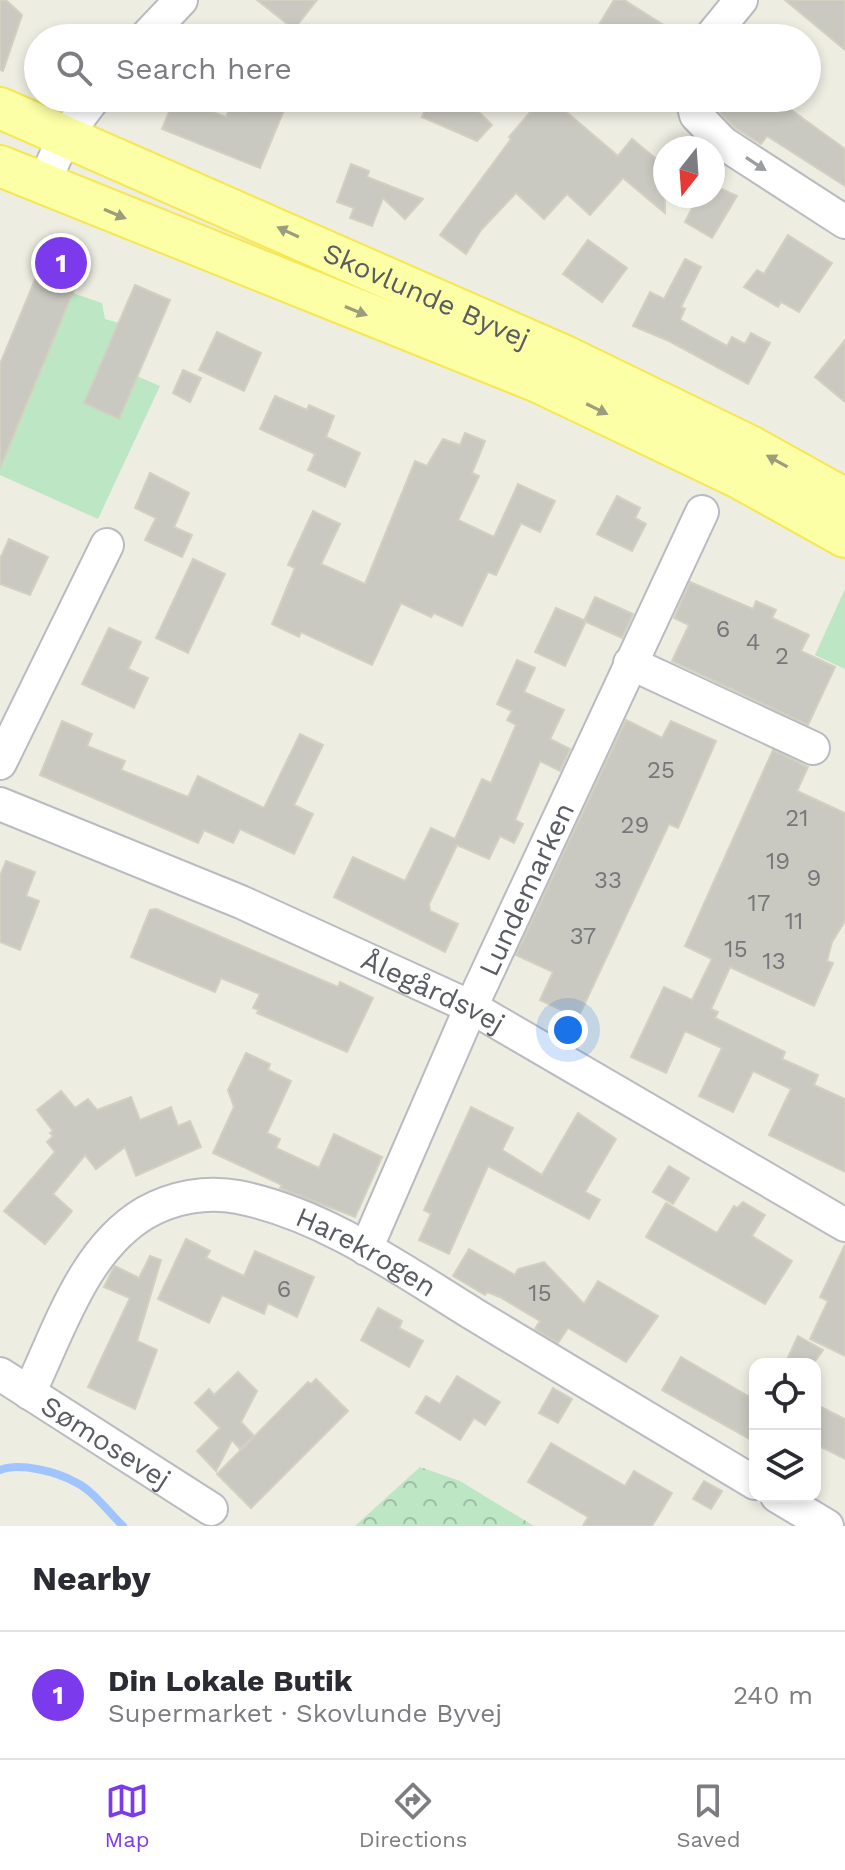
<!DOCTYPE html>
<html lang="en">
<head>
<meta charset="utf-8">
<style>
	:root { --surface:#fff; --page:#f2f2f3; --text:#2b2b33; --muted:#7c7c81; --line:#e1e1e2; --accent:#7c3aed }
	body { margin:0; font-family:"Work Sans",sans-serif; background:var(--page); color:var(--text) }
	.controls { position:absolute; right:24px; bottom:24px; display:grid; overflow:hidden; border-radius:16px; box-shadow:0 4px 12px #0003 }
	.controls button { width:72px; height:72px; display:grid; place-items:center; padding:0; border:0; border-bottom:2px solid var(--line); background:var(--surface); color:var(--text); font:40px sans-serif }
	.compass { position:absolute; left:653px; top:136px; width:72px; height:72px; border-radius:50%; background:var(--surface); box-shadow:0 4px 12px #0003; rotate:197deg }
	.you { position:absolute; left:568px; top:1030px; width:28px; height:28px; margin:-20px; border:6px solid #fff; border-radius:50%; background:#1a73e8; box-shadow:0 0 0 12px #1a73e833 }
	.badge { display:grid; place-items:center; width:52px; height:52px; border-radius:50%; background:var(--accent); color:#fff; font-size:26px; font-weight:700 }
	.pin { position:absolute; translate:-50% -50%; border:4px solid #fff; box-shadow:0 2px 8px #0006 }
	.list { margin:0; padding:0; list-style:none }
	h2 { display:flex; justify-content:space-between; align-items:center; height:104px; margin:0; padding:0 32px; font-size:34px }
	h2 small { font-size:26px; font-weight:400; color:var(--muted) }
	.list li { display:grid; grid-template-columns:52px 1fr auto; gap:24px; align-items:center; box-sizing:border-box; height:128px; padding:0 32px; border-top:2px solid var(--line) }
	.list b { display:block; font-size:30px; white-space:nowrap }
	.list p { margin:0; font-size:26px; white-space:nowrap; color:var(--muted) }
	.list em { font-size:26px; font-style:normal; color:var(--muted) }
	.icon { flex:none; width:44px; height:44px; fill:none; stroke:currentColor; stroke-width:2; stroke-linecap:round; stroke-linejoin:round }
	.map { position:relative; flex:none; width:845px; height:1526px; overflow:hidden }
	.search { position:absolute; background:var(--surface); box-shadow:0 4px 12px #0003; left:24px; right:24px; top:24px; height:88px; display:flex; align-items:center; gap:20px; box-sizing:border-box; padding:0 28px; border-radius:44px; color:var(--muted); font-size:30px }
	.sheet { height:232px; background:var(--surface) }
	nav { display:flex; justify-content:space-around; align-items:center; box-sizing:border-box; height:112px; border-top:2px solid var(--line); background:var(--surface); font-size:22px; color:var(--muted) }
	nav a { display:grid; justify-items:center; gap:4px }
	nav .on { color:var(--accent) }
	.map>svg:first-child { display:block }
	.green { fill:#bde6c5 }
	.forest { fill:url(#forest-crowns) }
	.lines { fill:none; stroke-linecap:round; stroke-linejoin:round }
	.stream { stroke:#a0c4ff; stroke-width:8 }
	.building { fill:#cac9c1; stroke:#d2d0c0; stroke-width:2 }
	.minor-casing { stroke:#babbc1; stroke-width:36 }
	.major-casing { stroke:#f6e753; stroke-width:44 }
	.minor { stroke:#fff; stroke-width:32 }
	.major { stroke:#fcffa5; stroke-width:40 }
	.oneway { fill:#9c9da1 }
	.oneway2 { fill:#9b9d7d }
	.labels { text-anchor:middle; stroke-width:6; stroke-linejoin:round; paint-order:stroke }
	.number-label { font-size:24px; fill:#76777a }
	.street-label { font-size:28px; fill:#5a5c63; stroke:#fff }
</style>
</head>
<body>
<div class="map">
<svg width="845" height="1526" viewBox="0 0 845 1526">
	<defs>
		<pattern id="forest-crowns" width="20" height="18" patternUnits="userSpaceOnUse" patternTransform="scale(2)"><rect width="20" height="18" fill="#bde6c5"/><path d="M2 6a3 3 0 1 1 6 0M12 15a3 3 0 1 1 6 0" fill="none" stroke="#9dbea4"/></pattern>
	</defs>
	<rect width="100%" height="100%" fill="#eeede2"/>
	<g class="green">
		<polygon points="73,293 102,303 105,319 119,323 84,403 119,418 137,376 160,386 98,519 0,475 0,434 15,434"/>
		<polygon points="845,589 845,669 815,655"/>
	</g>
	<polygon class="forest" points="420,1467 460,1481 534,1526 355,1526"/>
	<g class="lines">
		<path class="stream" d="M0 1470C20 1462 57 1472 75 1482 93 1490 109 1513 123 1526"/>
	</g>
	<g class="building">
		<polygon points="0,0 6,0 22,15 3,71 0,70"/>
		<polygon points="257,0 317,0 294,29"/>
		<polygon points="614,0 624,0 684,38 613,38 597,28"/>
		<polygon points="785,0 845,0 845,50"/>
		<polygon points="175,98 226,117 231,106 245,112 250,98 289,98 260,168 162,129"/>
		<polygon points="430,98 451,98 475,108 492,125 477,141 422,117"/>
		<polygon points="542,98 550,98 618,156 632,139 665,166 665,213 623,178 590,215 567,194 544,219 516,193 481,230 466,254 440,235 511,139 509,137"/>
		<polygon points="721,98 798,98 790,109 845,149 845,186 767,136 761,144 735,128 715,107"/>
		<polygon points="351,164 369,171 367,177 423,199 405,219 383,198 372,226 350,218 354,208 337,202"/>
		<polygon points="713,185 737,196 712,238 685,222 698,196 713,196"/>
		<polygon points="788,235 832,263 799,312 781,302 778,307 744,287 757,270 764,274"/>
		<polygon points="588,240 627,268 602,302 563,274"/>
		<polygon points="49,246 86,261 0,468 0,364"/>
		<polygon points="685,259 701,267 681,307 685,309 680,320 727,346 732,337 745,344 751,333 770,343 748,384 669,341 633,326 650,292 664,299"/>
		<polygon points="135,285 170,300 119,419 84,403"/>
		<polygon points="217,332 261,353 244,391 199,370"/>
		<polygon points="845,340 845,402 815,377"/>
		<polygon points="183,370 201,378 190,402 173,393"/>
		<polygon points="275,396 307,410 309,405 334,416 326,437 360,453 345,487 308,470 315,454 260,429"/>
		<polygon points="465,433 485,441 472,473 479,476 458,520 494,537 518,484 555,501 540,532 521,523 496,575 488,572 462,626 434,613 431,617 401,603 372,665 301,632 299,637 272,624 295,568 288,565 313,511 340,524 321,564 365,584 415,461 427,466 443,439 460,445"/>
		<polygon points="150,473 189,493 174,527 192,535 182,557 145,540 156,518 135,508"/>
		<polygon points="617,496 640,508 635,518 646,524 632,551 597,534"/>
		<polygon points="9,539 48,557 30,595 0,584 0,559"/>
		<polygon points="193,559 225,574 188,653 156,638"/>
		<polygon points="690,582 753,609 756,601 776,610 772,618 809,635 801,651 835,667 808,725 672,661 689,625 674,618"/>
		<polygon points="595,597 633,614 622,638 584,621"/>
		<polygon points="556,608 586,621 565,666 535,652"/>
		<polygon points="109,628 141,642 128,669 148,678 134,708 82,684"/>
		<polygon points="517,660 535,668 524,692 564,710 550,739 570,749 560,771 540,761 515,820 523,824 514,843 500,836 489,859 457,845 429,904 430,911 458,924 445,952 334,897 353,857 405,881 431,828 455,839 482,779 491,783 516,725 507,720 512,711 497,704"/>
		<polygon points="626,720 662,738 671,721 716,741 678,828 669,824 578,1018 540,1000 553,972 516,955"/>
		<polygon points="62,721 92,734 87,746 125,761 121,770 188,797 198,776 264,808 300,734 323,745 294,805 313,814 294,854 240,829 233,843 204,830 198,843 40,775"/>
		<polygon points="773,750 808,767 797,791 845,813 845,921 832,942 827,961 833,963 814,1006 730,967 711,1009 718,1012 715,1018 785,1052 782,1059 818,1075 814,1085 845,1099 845,1172 769,1135 791,1089 753,1071 733,1112 699,1096 722,1048 685,1031 666,1073 631,1057 664,987 692,1000 712,959 685,946"/>
		<polygon points="6,861 35,872 26,896 39,901 20,950 0,942 0,876"/>
		<polygon points="156,909 338,987 340,982 373,998 347,1052 257,1013 259,1010 253,1008 260,994 221,978 215,992 131,957 150,910"/>
		<polygon points="246,1053 270,1064 268,1070 291,1081 267,1133 280,1139 276,1148 319,1168 334,1134 382,1157 355,1217 280,1188 282,1185 213,1153 234,1107 228,1090"/>
		<polygon points="61,1091 75,1108 88,1099 97,1110 131,1097 140,1120 171,1107 178,1126 190,1121 201,1147 136,1176 125,1147 96,1169 85,1155 53,1194 72,1211 45,1244 4,1211 55,1152 47,1142 53,1136 50,1133 53,1131 37,1110"/>
		<polygon points="471,1107 513,1128 502,1150 542,1175 578,1113 616,1139 585,1192 600,1200 589,1219 488,1166 449,1254 419,1240 431,1214 424,1210"/>
		<polygon points="669,1166 689,1178 673,1204 653,1192"/>
		<polygon points="743,1202 765,1215 752,1236 792,1261 765,1304 646,1237 666,1203 717,1233 734,1206 737,1208"/>
		<polygon points="186,1239 210,1251 206,1258 244,1276 255,1251 314,1277 297,1317 268,1303 264,1314 222,1295 209,1323 158,1299"/>
		<polygon points="845,1245 845,1356 810,1339 828,1301 820,1297"/>
		<polygon points="469,1249 515,1275 518,1269 544,1262 584,1304 598,1281 658,1316 626,1362 568,1328 558,1343 535,1329 540,1321 500,1297 487,1292 485,1295 453,1276"/>
		<polygon points="150,1256 161,1260 137,1341 157,1350 135,1409 88,1387 130,1298 104,1287 112,1271 115,1266 139,1278"/>
		<polygon points="378,1308 402,1321 399,1328 423,1341 409,1367 361,1340"/>
		<polygon points="798,1336 823,1350 813,1364 785,1364"/>
		<polygon points="681,1357 755,1400 755,1442 662,1390"/>
		<polygon points="238,1372 257,1391 241,1422 254,1436 240,1449 232,1440 216,1471 197,1451 220,1428 195,1403 209,1389 214,1395"/>
		<polygon points="457,1376 500,1402 485,1425 474,1418 460,1440 416,1413 426,1396 440,1404"/>
		<polygon points="316,1379 348,1411 251,1508 217,1474 308,1382 311,1384"/>
		<polygon points="553,1388 572,1399 558,1423 539,1413"/>
		<polygon points="815,1404 845,1419 845,1459 815,1444"/>
		<polygon points="551,1443 625,1486 634,1471 672,1493 652,1526 583,1526 588,1517 528,1482"/>
		<polygon points="704,1481 722,1491 711,1509 693,1499"/>
	</g>
	<g class="lines">
		<g class="minor-casing">
			<g id="minor">
				<polyline points="145,38 181,0"/>
				<polyline points="710,38 741,0"/>
				<polyline points="692,98 696,115 723,143 845,222"/>
				<polyline points="43,184 65,136 94,98"/>
				<polyline points="630,663 813,748"/>
				<polyline points="0,763 107,545"/>
				<path id="s1" d="M0 804 241 902 471 1007 845 1225"/>
				<path id="s2" d="M366 1249 471 1007 702 512"/>
				<path id="s3" d="M0 1374 211 1509"/>
				<path id="s4" d="M29 1393C59 1331 83 1250 145 1213 173 1197 207 1191 238 1197 324 1214 402 1270 475 1315 568 1371 662 1427 755 1483"/>
				<polyline points="777,1496 827,1526"/>
			</g>
		</g>
		<g class="major-casing">
			<g id="major">
				<path id="s5" d="M0 108 565 356 750 446 845 499"/>
				<polyline points="0,166 538,382 741,479 845,537"/>
			</g>
		</g>
		<use href="#minor" class="minor"/>
		<use href="#major" class="major"/>
	</g>
	<defs><path id="oneway-solid" d="M-6-.8H1V-3.2L6.5 0L1 3.2V.8H-6Z" transform="scale(2)"/></defs>
	<use class="oneway" href="#oneway-solid" transform="translate(756 164) rotate(33)"/>
	<g class="oneway2">
		<use href="#oneway-solid" transform="translate(115 214) rotate(23)"/>
		<use href="#oneway-solid" transform="translate(288 232) rotate(-155)"/>
		<use href="#oneway-solid" transform="translate(356 311) rotate(22)"/>
		<use href="#oneway-solid" transform="translate(597 409) rotate(26)"/>
		<use href="#oneway-solid" transform="translate(777 461) rotate(-151)"/>
	</g>
	<g class="labels">
		<g class="number-label">
			<text x="723" y="637">6</text>
			<text x="753" y="650">4</text>
			<text x="782" y="664">2</text>
			<text x="661" y="778">25</text>
			<text x="797" y="826">21</text>
			<text x="635" y="833">29</text>
			<text x="778" y="869">19</text>
			<text x="814" y="886">9</text>
			<text x="608" y="888">33</text>
			<text x="759" y="911">17</text>
			<text x="794" y="929">11</text>
			<text x="583" y="944">37</text>
			<text x="736" y="957">15</text>
			<text x="774" y="969">13</text>
			<text x="284" y="1297">6</text>
			<text x="540" y="1301">15</text>
		</g>
		<g class="street-label">
			<text dy="10" stroke="none"><textPath href="#s5" startOffset="466">Skovlunde Byvej</textPath></text>
			<text dy="10" stroke="none"><textPath href="#s2" startOffset="394">Lundemarken</textPath></text>
			<text dy="10" stroke="none"><textPath href="#s1" startOffset="472">Ålegårdsvej</textPath></text>
			<text dy="10" stroke="none"><textPath href="#s4" startOffset="454">Harekrogen</textPath></text>
			<text dy="10" stroke="none"><textPath href="#s3" startOffset="126">Sømosevej</textPath></text>
		</g>
	</g>
</svg>
<div class="controls">
<button><svg class="icon" aria-label="locate" viewBox="0 0 24 24"><circle cx="12" cy="12" r="6"/><path d="M12 2v4M12 18v4M2 12h4M18 12h4"/></svg></button>
<button><svg class="icon" aria-label="layers" viewBox="0 0 24 24"><path d="M12 4l9 5-9 5-9-5zM3 14l9 5 9-5"/></svg></button>
</div>
<svg class="compass" viewBox="-18 -18 36 36"><path d="M0-13l5 13h-10z" fill="#e53935"/><path d="M0 13l5-13h-10z" fill="#7c7c81"/></svg>
<div class="you"></div>
<div class="pin badge" style="left:61px;top:263px">1</div>
<div class="search"><svg class="icon" aria-label="search" viewBox="0 0 24 24"><circle cx="10" cy="10" r="6"/><path d="M15 15l6 6"/></svg>Search here</div>
</div>
<section class="sheet">
<h2>Nearby<small></small></h2>
<ul class="list">
<li><span class="badge">1</span><div><b>Din Lokale Butik</b><p>Supermarket · Skovlunde Byvej</p></div><em>240 m</em></li>
</ul>
</section>
<nav>
<a class="on"><svg class="icon" aria-label="map" viewBox="0 0 24 24"><path d="M3 6l6-2 6 2 6-2v14l-6 2-6-2-6 2zM9 4v14M15 6v14"/></svg>Map</a>
<a><svg class="icon" aria-label="directions" viewBox="0 0 24 24"><path d="M12 3l9 9-9 9-9-9zM9 14v-3h6M13 9l2 2-2 2"/></svg>Directions</a>
<a><svg class="icon" aria-label="saved" viewBox="0 0 24 24"><path d="M7 4h10v16l-5-4-5 4z"/></svg>Saved</a>
</nav>
</body>
</html>
